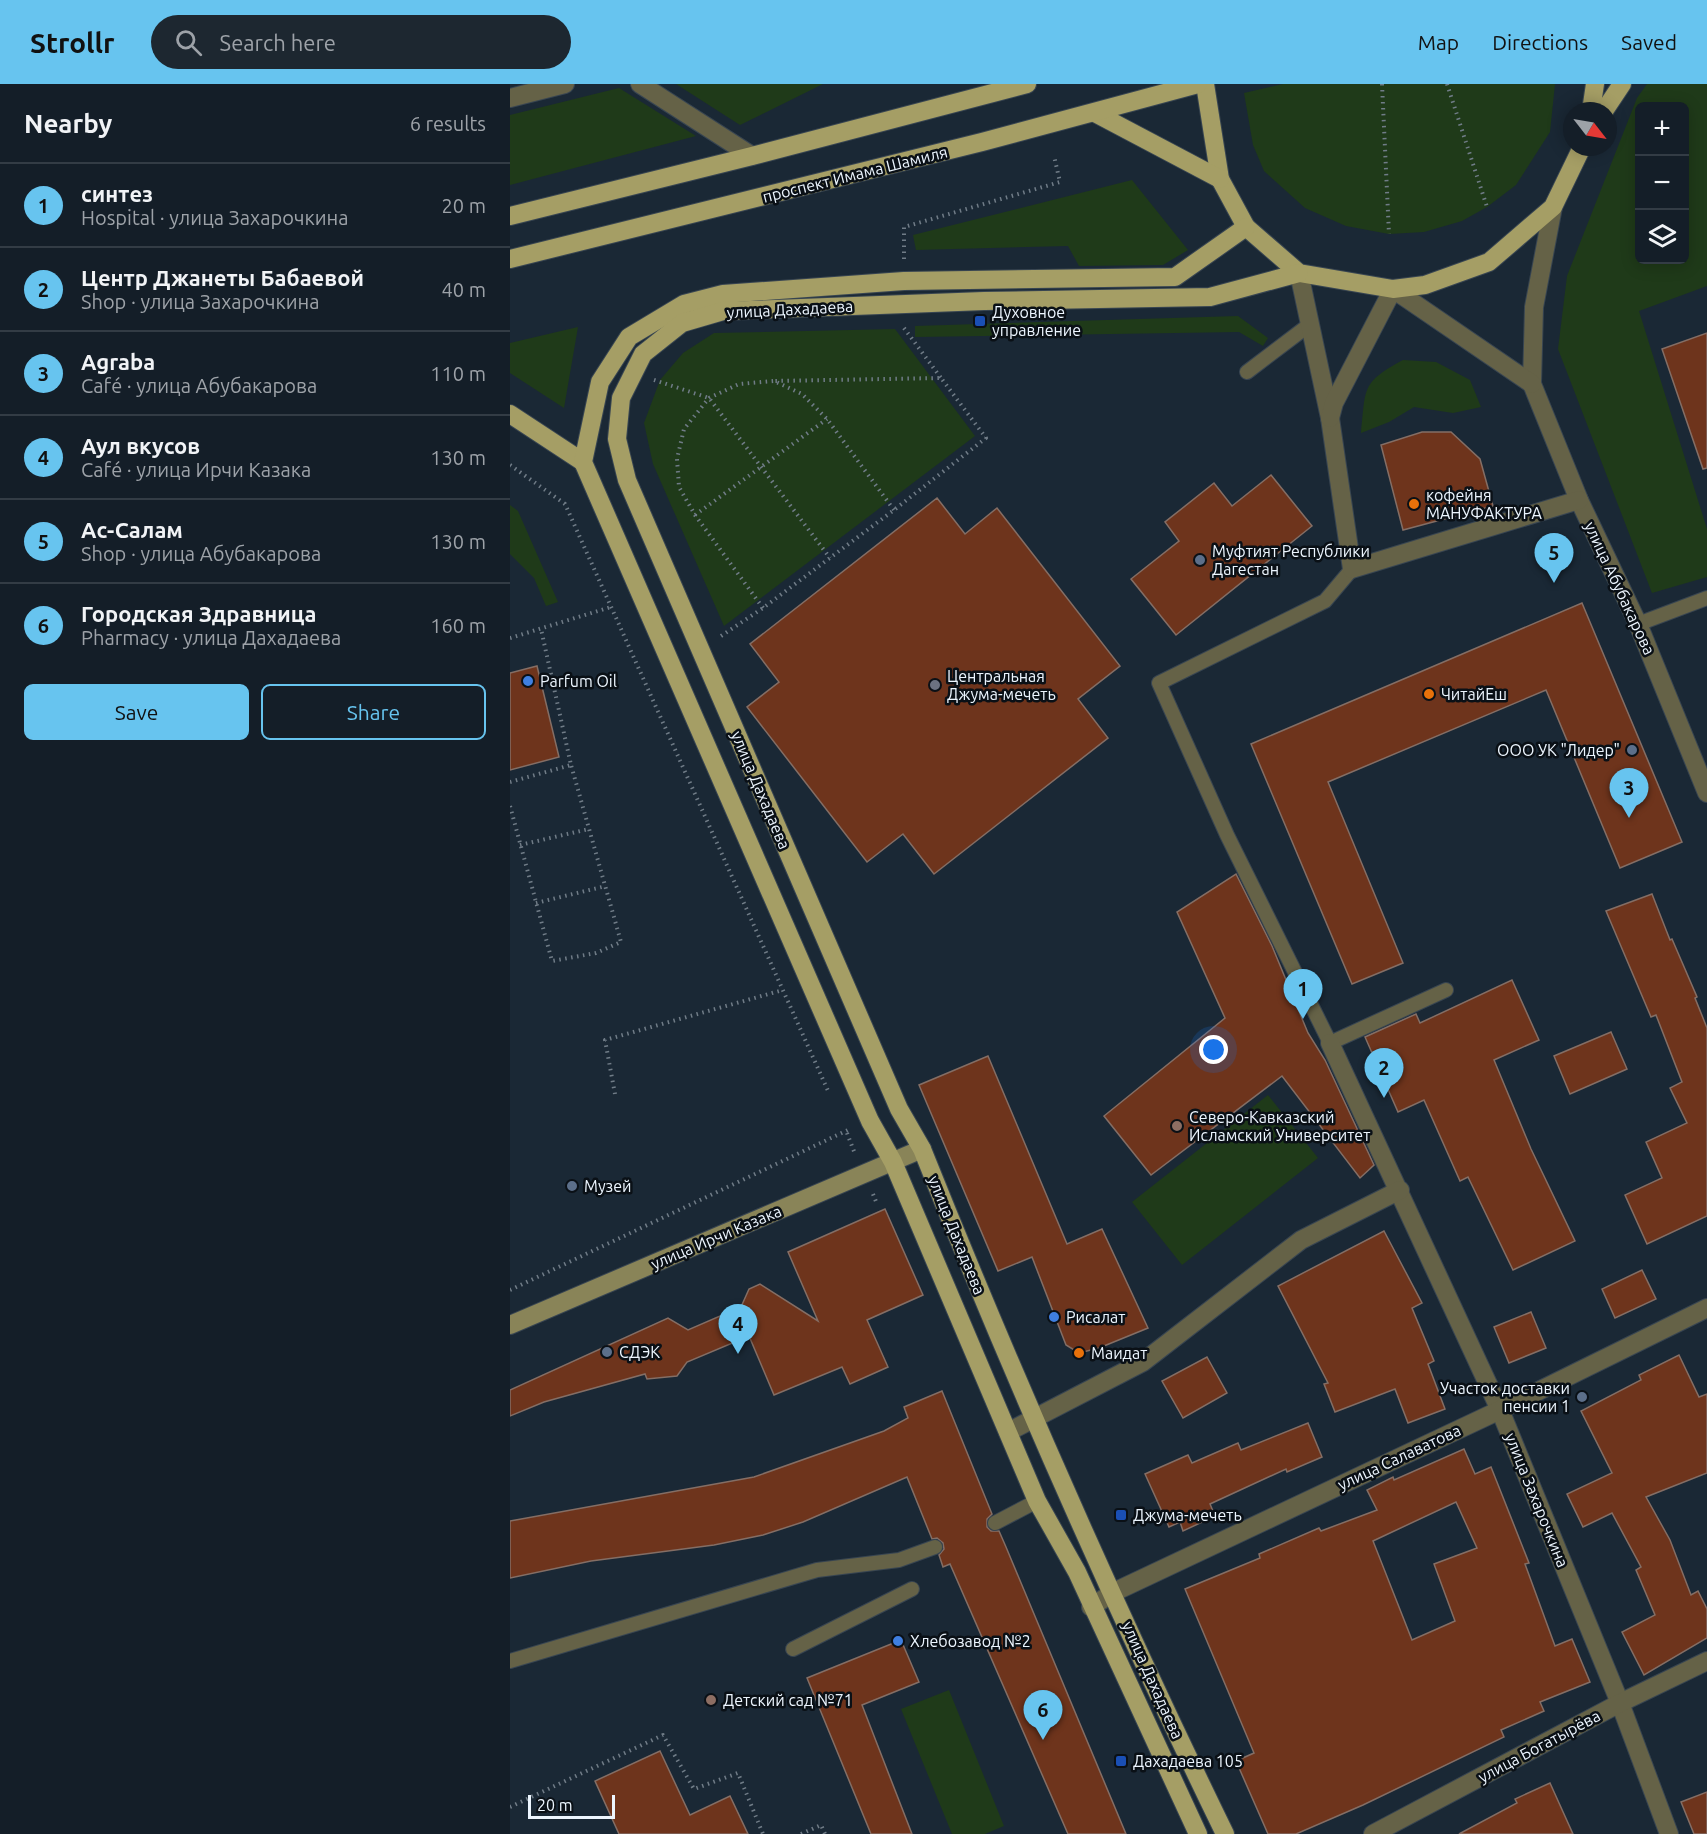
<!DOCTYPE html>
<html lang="en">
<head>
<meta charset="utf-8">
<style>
	:root { --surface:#141e28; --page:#1d2730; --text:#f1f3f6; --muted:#9da2a8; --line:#333c45; --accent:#67c4ef }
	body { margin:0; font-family:Ubuntu,sans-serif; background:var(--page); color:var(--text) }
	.controls { position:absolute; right:18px; top:18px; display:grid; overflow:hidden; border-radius:9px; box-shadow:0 3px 15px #0003 }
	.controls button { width:54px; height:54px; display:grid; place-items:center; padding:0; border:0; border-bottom:2px solid var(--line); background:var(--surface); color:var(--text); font:30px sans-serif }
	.compass { position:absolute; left:1053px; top:18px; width:54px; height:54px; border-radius:50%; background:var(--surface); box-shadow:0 3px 15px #0003; rotate:121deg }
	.scale { position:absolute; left:18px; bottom:15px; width:87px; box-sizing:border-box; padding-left:6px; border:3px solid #edf6ff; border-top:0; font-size:16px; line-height:21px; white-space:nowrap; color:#edf6ff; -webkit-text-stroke:4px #0a1016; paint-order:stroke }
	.you { position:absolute; left:704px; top:966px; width:21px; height:21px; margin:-15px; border:4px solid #fff; border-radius:50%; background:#1a73e8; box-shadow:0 0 0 9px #1a73e833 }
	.badge { display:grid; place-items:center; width:39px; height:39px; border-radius:50%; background:var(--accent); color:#111; font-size:20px; font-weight:700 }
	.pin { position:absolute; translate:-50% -50px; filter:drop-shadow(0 2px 3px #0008) }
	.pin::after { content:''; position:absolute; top:32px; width:21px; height:18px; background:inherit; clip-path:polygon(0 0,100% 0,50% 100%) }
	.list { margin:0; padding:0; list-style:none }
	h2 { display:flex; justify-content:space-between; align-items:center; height:78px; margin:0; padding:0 24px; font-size:26px }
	h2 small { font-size:20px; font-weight:400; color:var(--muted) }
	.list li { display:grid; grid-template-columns:39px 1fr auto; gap:18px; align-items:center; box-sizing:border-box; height:84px; padding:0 24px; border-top:2px solid var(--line) }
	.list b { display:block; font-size:22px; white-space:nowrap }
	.list p { margin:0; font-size:20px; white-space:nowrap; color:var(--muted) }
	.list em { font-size:20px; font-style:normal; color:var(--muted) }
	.actions { display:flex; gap:12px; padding:18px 24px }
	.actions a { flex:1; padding:14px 0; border:2px solid var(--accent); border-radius:9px; text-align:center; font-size:21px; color:var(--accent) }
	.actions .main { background:var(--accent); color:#111 }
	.icon { flex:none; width:33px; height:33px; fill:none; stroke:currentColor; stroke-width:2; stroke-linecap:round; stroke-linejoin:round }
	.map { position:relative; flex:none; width:1197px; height:1750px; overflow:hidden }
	header { display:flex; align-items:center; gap:36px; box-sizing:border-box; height:84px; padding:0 30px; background:var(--accent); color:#111 }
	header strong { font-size:28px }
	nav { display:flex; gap:33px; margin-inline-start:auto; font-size:21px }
	.search { width:420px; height:54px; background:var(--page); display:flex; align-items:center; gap:15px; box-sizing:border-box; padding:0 21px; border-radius:33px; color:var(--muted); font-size:22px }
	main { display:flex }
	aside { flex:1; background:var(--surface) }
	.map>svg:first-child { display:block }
	.green { fill:#1f3a19; fill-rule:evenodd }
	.building { fill:#6e341c; stroke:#846e65; stroke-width:1.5; fill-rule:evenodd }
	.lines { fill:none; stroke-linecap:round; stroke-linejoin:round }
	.lane-casing { stroke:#384551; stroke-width:16 }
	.street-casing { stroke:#384551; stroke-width:20 }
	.secondary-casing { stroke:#384551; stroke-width:20 }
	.primary-casing { stroke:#384551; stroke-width:20 }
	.path { stroke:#707c87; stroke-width:4; stroke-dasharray:1.5 4.5; stroke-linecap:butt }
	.lane { stroke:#656247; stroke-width:14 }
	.street { stroke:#656247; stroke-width:18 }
	.secondary { stroke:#898458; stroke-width:18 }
	.primary { stroke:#a59e65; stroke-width:18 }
	.transit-dot { fill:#1a4fb4; stroke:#0a1016; stroke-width:2 }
	.food-dot { fill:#e8710a; stroke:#0a1016; stroke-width:2 }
	.service-dot { fill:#5c6f8a; stroke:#0a1016; stroke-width:2 }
	.shop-dot { fill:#3f7fe0; stroke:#0a1016; stroke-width:2 }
	.worship-dot { fill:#6b7280; stroke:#0a1016; stroke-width:2 }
	.education-dot { fill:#8d6e63; stroke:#0a1016; stroke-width:2 }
	.labels { text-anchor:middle; stroke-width:5; stroke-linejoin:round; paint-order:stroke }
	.street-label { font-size:16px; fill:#edf6ff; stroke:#0a1016 }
	.poi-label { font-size:16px; fill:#edf6ff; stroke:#0a1016; text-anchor:start }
</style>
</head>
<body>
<header>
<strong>Strollr</strong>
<div class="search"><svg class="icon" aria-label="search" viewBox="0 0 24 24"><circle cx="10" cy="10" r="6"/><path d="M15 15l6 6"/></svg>Search here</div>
<nav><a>Map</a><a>Directions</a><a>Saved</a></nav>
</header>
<main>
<aside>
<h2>Nearby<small>6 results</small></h2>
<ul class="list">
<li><span class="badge">1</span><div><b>синтез</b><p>Hospital · улица Захарочкина</p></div><em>20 m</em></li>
<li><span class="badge">2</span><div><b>Центр Джанеты Бабаевой</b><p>Shop · улица Захарочкина</p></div><em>40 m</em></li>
<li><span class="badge">3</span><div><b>Agraba</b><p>Café · улица Абубакарова</p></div><em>110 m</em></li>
<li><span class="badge">4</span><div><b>Аул вкусов</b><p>Café · улица Ирчи Казака</p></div><em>130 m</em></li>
<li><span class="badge">5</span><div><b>Ас-Салам</b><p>Shop · улица Абубакарова</p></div><em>130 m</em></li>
<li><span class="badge">6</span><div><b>Городская Здравница</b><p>Pharmacy · улица Дахадаева</p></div><em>160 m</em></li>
</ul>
<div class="actions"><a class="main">Save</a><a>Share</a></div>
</aside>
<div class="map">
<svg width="1197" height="1750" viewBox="0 0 1197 1750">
	<rect width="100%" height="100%" fill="#1a2835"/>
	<g class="green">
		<polygon points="166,0 313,0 230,41"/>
		<polygon points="773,0 1045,0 1040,48 1006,101 977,123 952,137 914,148 879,150 836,142 795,124 754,87 743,61 734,9"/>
		<path d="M1137 0H1197V202L1129 227 1197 445V493L1142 509 1048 265 1057 192 1127 14ZM1130 22H1174V176H1130Z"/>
		<polygon points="109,4 186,52 0,101 0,31"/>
		<polygon points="622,96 678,166 653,181 569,182 558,162 406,166 403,151"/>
		<polygon points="728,232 758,254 753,262 729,248 405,253 405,242"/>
		<polygon points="68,243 54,324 0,289 0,259"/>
		<polygon points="385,245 465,352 214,542 143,380 134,339 150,296 173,269 204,249"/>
		<path d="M893 276 926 278 960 296 971 323 943 329 904 323 879 338 851 349C856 303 851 299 893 276Z"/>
		<polygon points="0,421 8,427 48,518 36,522 24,494 0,470"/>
		<polygon points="758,1011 808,1074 672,1181 622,1118"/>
		<polygon points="439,1606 494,1742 475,1750 442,1750 391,1625"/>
	</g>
	<g class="building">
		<polygon points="1197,249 1197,384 1193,385 1152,265"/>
		<polygon points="912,348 941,348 970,375 983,422 893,446 871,361"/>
		<polygon points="761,391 802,442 666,551 621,495 669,457 655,438 704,399 722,422"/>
		<polygon points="427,414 455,450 487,424 610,582 568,615 598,654 424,790 393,750 357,778 237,623 269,598 240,560"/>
		<polygon points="1072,519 1172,758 1110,784 1036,606 818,698 893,879 842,900 741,660"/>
		<polygon points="27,582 49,673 0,686 0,589"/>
		<polygon points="726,790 762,862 798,949 815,976 864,1081 850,1094 772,992 641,1091 594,1032 715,934 667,828"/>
		<polygon points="1142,810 1160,856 1162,855 1187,913 1185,914 1197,944 1197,1132 1137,1160 1115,1111 1152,1094 1136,1058 1177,1039 1160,1004 1172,998 1146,931 1141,933 1096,827"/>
		<polygon points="1002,896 1029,956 984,976 1021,1065 1065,1157 1003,1186 958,1093 950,1097 914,1016 888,1028 855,953 906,930 910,939"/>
		<polygon points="1101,948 1117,985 1060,1010 1044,972"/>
		<polygon points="478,972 557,1160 592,1145 638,1244 589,1264 569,1269 556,1261 522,1173 488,1187 409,1001"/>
		<polygon points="375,1125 413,1211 357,1236 378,1283 340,1300 332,1283 264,1311 239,1252 177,1278 167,1292 137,1295 135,1290 34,1318 0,1332 0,1306 158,1234 178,1246 231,1223 239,1205 250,1200 308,1237 278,1168"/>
		<polygon points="874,1147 912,1219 902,1224 924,1277 918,1280 935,1325 898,1339 885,1305 825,1328 814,1300 818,1299 768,1202"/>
		<polygon points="1132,1186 1146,1215 1105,1234 1092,1205"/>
		<polygon points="1021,1228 1036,1264 999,1279 984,1243"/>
		<polygon points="1169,1271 1189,1313 1197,1310 1197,1389 1136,1413 1160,1456 1181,1511 1188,1507 1197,1525 1197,1554 1134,1591 1112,1548 1145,1531 1126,1486 1131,1483 1102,1429 1073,1443 1057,1410 1102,1389 1071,1327 1131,1296 1129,1291"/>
		<polygon points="697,1273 717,1309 673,1334 652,1297"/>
		<polygon points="432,1307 482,1430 477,1435 477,1443 481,1447 489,1447 496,1463 616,1750 558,1750 440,1480 433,1483 429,1471 434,1465 433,1459 427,1454 422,1455 397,1393 293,1438 253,1451 204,1461 81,1477 0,1494 0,1437 244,1393 374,1347 398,1334 394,1323"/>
		<polygon points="798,1339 812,1373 777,1388 776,1385 700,1420 705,1432 673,1447 670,1438 659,1443 635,1390 678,1371 682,1379 728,1359 731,1366"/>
		<path d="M954 1365 965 1390 981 1383 1019 1479 1015 1480 1045 1562 1062 1555 1080 1598 1030 1618 1034 1627 991 1646 994 1653 853 1721 786 1750H758L726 1677 744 1669 675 1505 750 1474 749 1470 809 1444 811 1447 867 1426 857 1406 883 1393 884 1396ZM946 1418 967 1464 924 1480 945 1537 902 1556 863 1457Z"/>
		<polygon points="391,1556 409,1598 352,1621 402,1750 361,1750 297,1594"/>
		<polygon points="150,1667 180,1731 220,1712 238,1750 109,1750 85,1697"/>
		<polygon points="1040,1699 1063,1750 949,1750 1007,1719 1005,1715"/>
		<polygon points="1197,1708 1197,1750 1184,1750 1171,1718"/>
	</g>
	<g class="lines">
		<g class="lane-casing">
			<g id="lane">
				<polyline points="737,288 799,241"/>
				<polyline points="842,485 815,517 649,599 717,751 820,959 936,906"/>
				<polyline points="1128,540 1197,514"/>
				<polyline points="485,1439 527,1417"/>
				<polyline points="283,1565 402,1505"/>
				<polyline points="0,1577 307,1486 389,1476 425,1463"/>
			</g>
		</g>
		<g class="street-casing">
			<g id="street">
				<polyline points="130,0 242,72"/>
				<polyline points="0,14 55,0"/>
				<polyline points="1043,123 1024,223 1022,300 1069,416 1128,540 1197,709"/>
				<polyline points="789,189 820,334 842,485 1069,416"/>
				<polyline points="820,334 824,319 883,205 1022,300"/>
				<polyline points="820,959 990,1326 1110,1619 1159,1750"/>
				<polyline points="498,1348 633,1278 791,1156 890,1106"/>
				<polyline points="581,1523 604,1508 990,1326 1197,1224"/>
				<polyline points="863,1750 1110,1619 1197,1577"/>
			</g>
		</g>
		<g class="secondary-casing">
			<polyline id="secondary" points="0,1241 412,1065"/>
		</g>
		<g class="primary-casing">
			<g id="primary">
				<polyline points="695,0 710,95 736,143 789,189 883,205 915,201 979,178 1043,123 1072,63"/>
				<polyline points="1081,27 1085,0"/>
				<polyline points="1094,27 1112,0"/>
				<polyline points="585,29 710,95"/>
				<polyline points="0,132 242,72 517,0"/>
				<polyline points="0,175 472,58 688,0"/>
				<polyline points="0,330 73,378"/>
				<polyline points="688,1750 567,1488 527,1417 383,1078 360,1037 73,378 90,298 119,253 174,220 213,210 394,197 665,193 736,143"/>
				<path d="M715 1750C606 1526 505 1297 412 1065L389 1025 117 396 107 355 111 314 133 270 172 239 213 227 474 217 700 213 789 189"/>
			</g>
		</g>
		<g class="path">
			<polyline points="872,0 879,150"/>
			<polyline points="937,0 977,123"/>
			<polyline points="394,175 394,143 550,98 544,72"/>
			<polyline points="394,244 431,294"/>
			<polyline points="144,296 199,314 320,474"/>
			<polyline points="0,381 55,420 319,1009"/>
			<polyline points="185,431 317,335"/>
			<polyline points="253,524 185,431 169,403 167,375 174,345 199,314 229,300 264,297 292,310 317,335 384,426"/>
			<polyline points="211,552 253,524 384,426 476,354 431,294 264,297"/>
			<polyline points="0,554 101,523"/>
			<polyline points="0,698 61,681 31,545"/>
			<polyline points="0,722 42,877 86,869 111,858 61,681"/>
			<polyline points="10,761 79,745"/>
			<polyline points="26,819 96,802"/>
			<polyline points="105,1010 95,956 273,906"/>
			<polyline points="337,1049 345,1070"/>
			<polyline points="363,1110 367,1120"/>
			<polyline points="0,1206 338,1046"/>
			<polyline points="0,1723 153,1651 184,1705 228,1689 253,1750"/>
			<polyline points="291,1750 311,1741 315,1750"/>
		</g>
		<use href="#lane" class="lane"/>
		<use href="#street" class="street"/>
		<use href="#secondary" class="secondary"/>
		<use href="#primary" class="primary"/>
	</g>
	<g class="transit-dot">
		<rect x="464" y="231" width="12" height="12" rx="3"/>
		<rect x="605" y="1425" width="12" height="12" rx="3"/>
		<rect x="605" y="1671" width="12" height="12" rx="3"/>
	</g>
	<g class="food-dot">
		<circle cx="904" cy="420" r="6"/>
		<circle cx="919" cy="610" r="6"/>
		<circle cx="569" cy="1269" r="6"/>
	</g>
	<g class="service-dot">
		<circle cx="690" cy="476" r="6"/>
		<circle cx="1122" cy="666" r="6"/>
		<circle cx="62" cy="1102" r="6"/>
		<circle cx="97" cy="1268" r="6"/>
		<circle cx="1072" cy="1313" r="6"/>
	</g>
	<g class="shop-dot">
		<circle cx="18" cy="597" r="6"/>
		<circle cx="544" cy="1233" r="6"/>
		<circle cx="388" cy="1557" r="6"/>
	</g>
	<circle class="worship-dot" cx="425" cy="601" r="6"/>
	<g class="education-dot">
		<circle cx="667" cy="1042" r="6"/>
		<circle cx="201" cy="1616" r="6"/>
	</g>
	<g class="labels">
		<g class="street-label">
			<text transform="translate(345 90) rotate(-14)" y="6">проспект Имама Шамиля</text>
			<text transform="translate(280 225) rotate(-3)" y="6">улица Дахадаева</text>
			<text transform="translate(1110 504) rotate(65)" y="6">улица Абубакарова</text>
			<text transform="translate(251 706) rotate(67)" y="6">улица Дахадаева</text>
			<text transform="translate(447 1151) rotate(68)" y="6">улица Дахадаева</text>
			<text transform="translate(206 1153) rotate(-23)" y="6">улица Ирчи Казака</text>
			<text transform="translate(889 1373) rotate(-25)" y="6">улица Салаватова</text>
			<text transform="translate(1027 1416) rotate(68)" y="6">улица Захарочкина</text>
			<text transform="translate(643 1596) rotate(66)" y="6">улица Дахадаева</text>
			<text transform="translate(1029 1662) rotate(-28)" y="6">улица Богатырёва</text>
		</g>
		<g class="poi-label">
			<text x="482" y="234">Духовное<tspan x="482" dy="18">управление</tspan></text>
			<text x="916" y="417">кофейня<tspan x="916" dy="18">МАНУФАКТУРА</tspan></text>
			<text x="702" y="473">Муфтият Республики<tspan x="702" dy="18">Дагестан</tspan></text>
			<text x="437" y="598">Центральная<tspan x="437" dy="18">Джума-мечеть</tspan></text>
			<text x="30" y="603">Parfum Oil</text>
			<text x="931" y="616">ЧитайЕш</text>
			<text x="1110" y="672" text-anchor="end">ООО УК "Лидер"</text>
			<text x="679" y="1039">Северо-Кавказский<tspan x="679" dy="18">Исламский Университет</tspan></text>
			<text x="74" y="1108">Музей</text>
			<text x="556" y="1239">Рисалат</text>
			<text x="109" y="1274">СДЭК</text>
			<text x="581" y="1275">Маидат</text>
			<text x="1060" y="1310" text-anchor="end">Участок доставки<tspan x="1060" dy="18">пенсии 1</tspan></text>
			<text x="623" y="1437">Джума-мечеть</text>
			<text x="400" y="1563">Хлебозавод №2</text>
			<text x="213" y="1622">Детский сад №71</text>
			<text x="623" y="1683">Дахадаева 105</text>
		</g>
	</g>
</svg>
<div class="controls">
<button>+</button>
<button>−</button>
<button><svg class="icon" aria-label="layers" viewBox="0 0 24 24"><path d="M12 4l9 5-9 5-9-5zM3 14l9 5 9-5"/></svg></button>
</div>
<svg class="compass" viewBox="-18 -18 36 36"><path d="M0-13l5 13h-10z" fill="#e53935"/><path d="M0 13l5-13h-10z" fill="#9da2a8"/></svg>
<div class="scale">20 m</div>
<div class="you"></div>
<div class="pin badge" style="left:793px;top:935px">1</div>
<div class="pin badge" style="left:874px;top:1014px">2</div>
<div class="pin badge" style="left:1119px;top:734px">3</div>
<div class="pin badge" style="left:228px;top:1270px">4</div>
<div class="pin badge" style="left:1044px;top:499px">5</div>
<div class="pin badge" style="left:533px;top:1656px">6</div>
</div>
</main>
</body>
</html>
